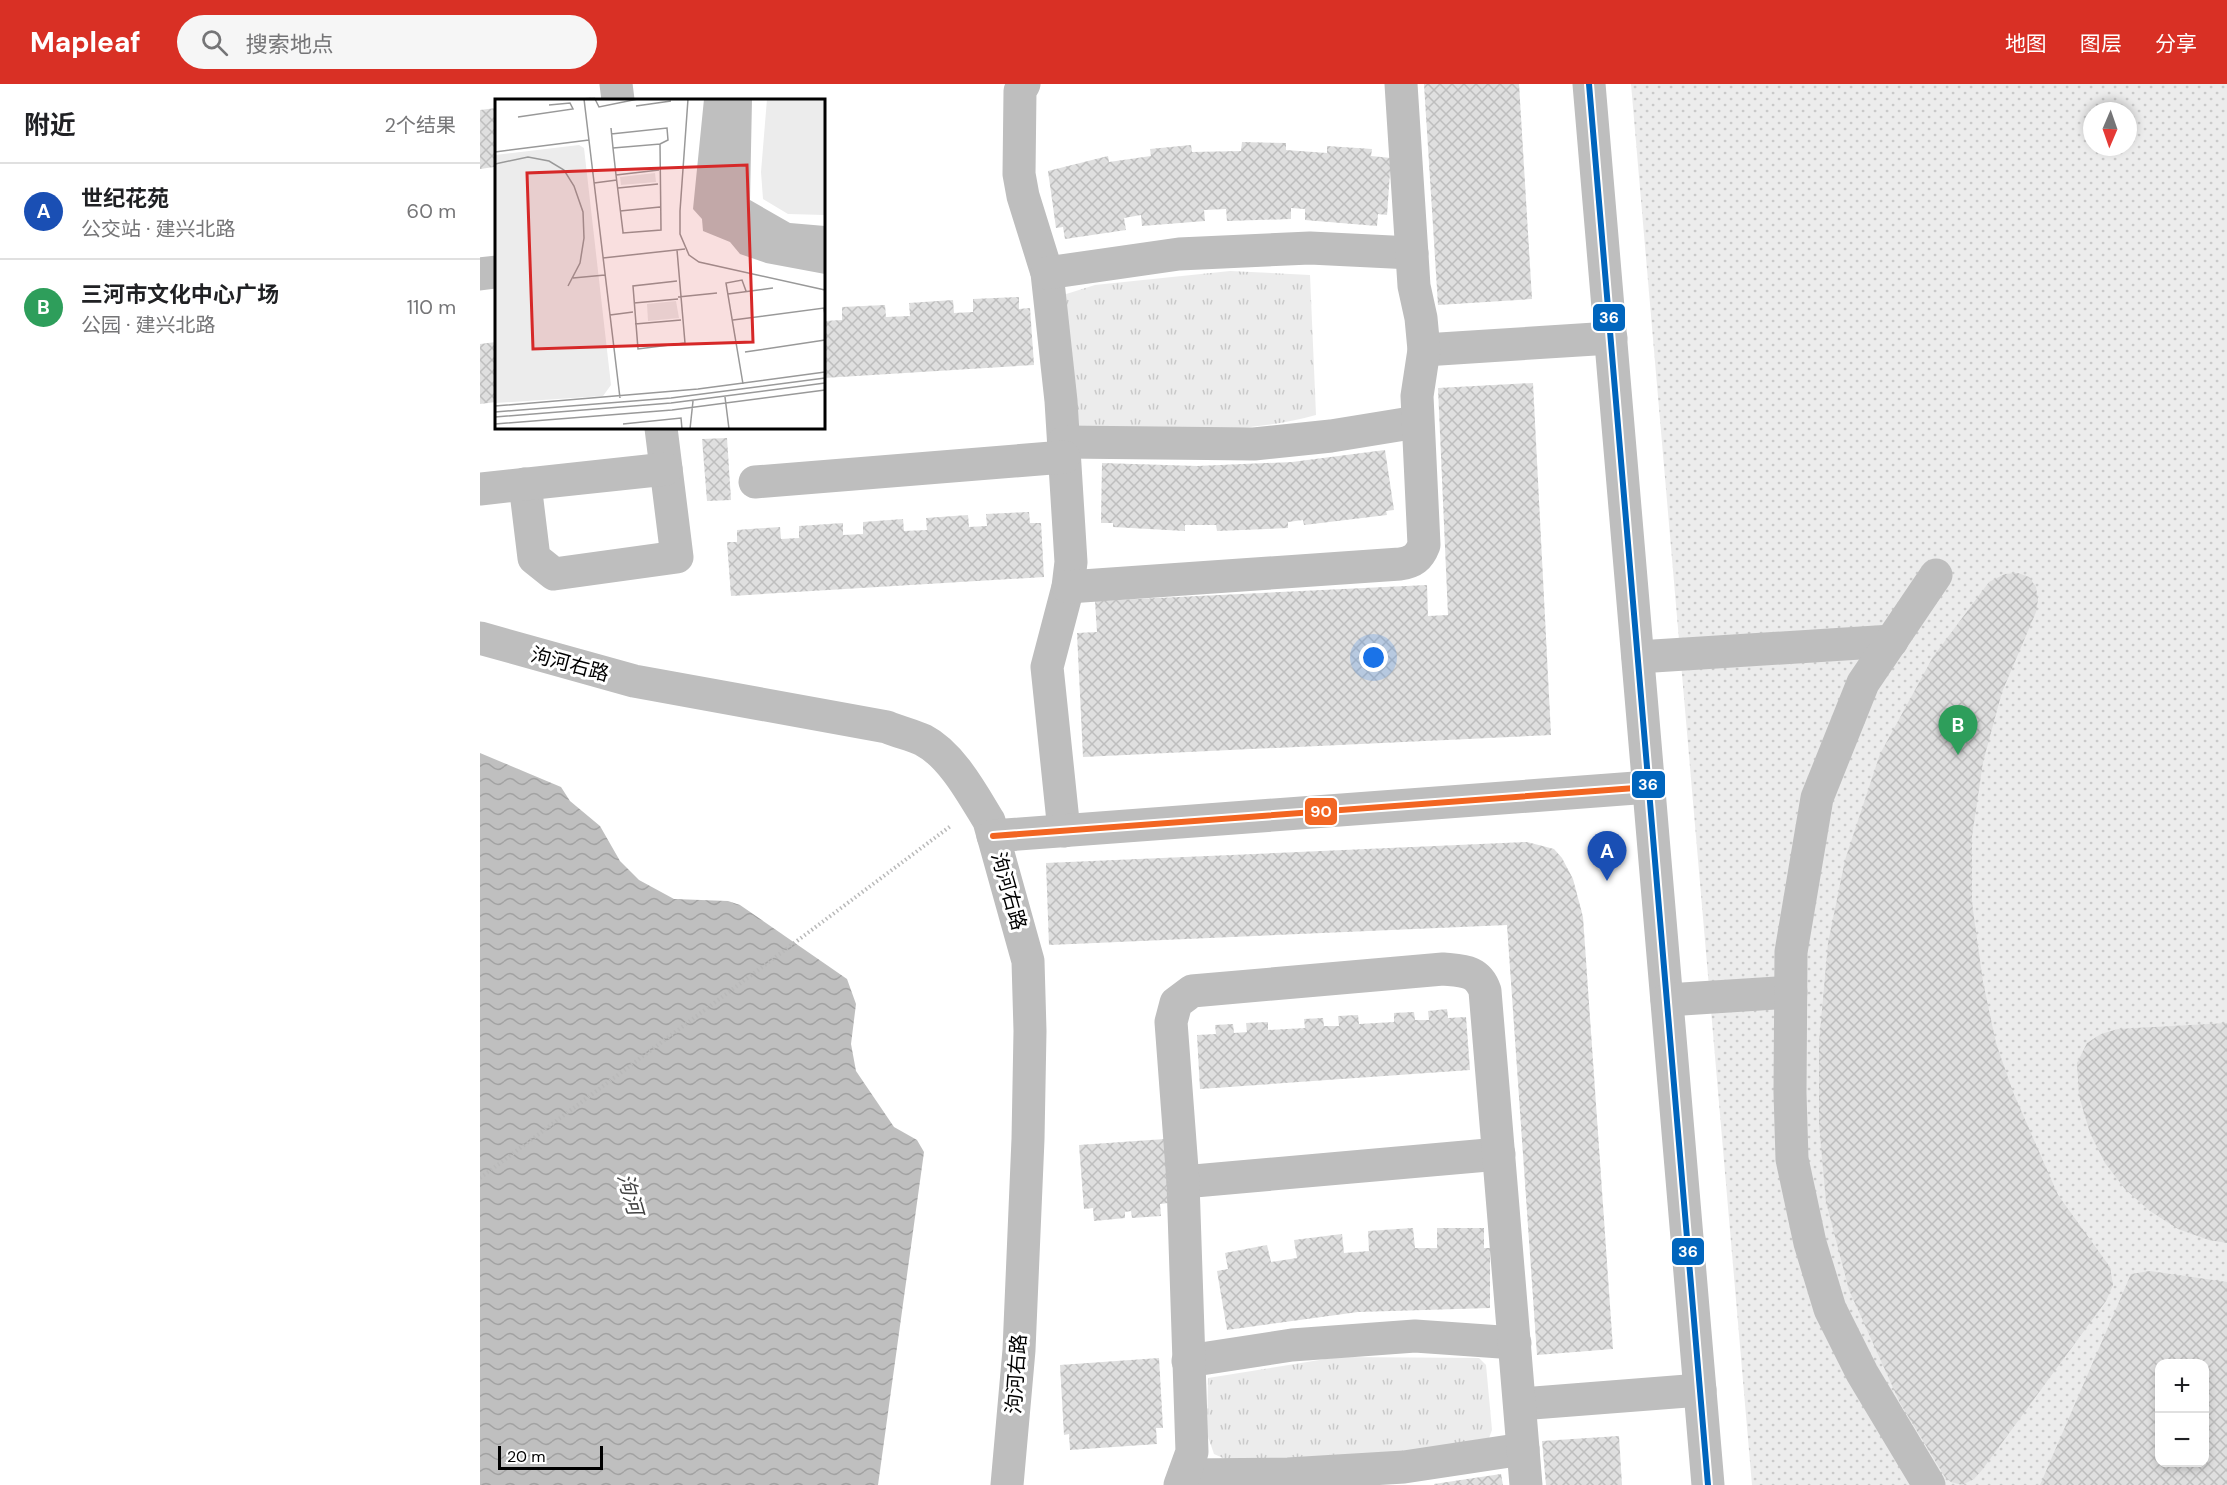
<!DOCTYPE html>
<html lang="zh">
<head>
<meta charset="utf-8">
<style>
	:root { --surface:#fff; --page:#f6f6f6; --text:#202124; --muted:#757577; --line:#e0e0e0; --accent:#d93025 }
	body { margin:0; font-family:"DM Sans","Noto Sans SC",sans-serif; background:var(--page); color:var(--text) }
	.controls { position:absolute; right:18px; bottom:18px; display:grid; overflow:hidden; border-radius:12px; box-shadow:0 3px 9px #0003 }
	.controls button { width:54px; height:54px; display:grid; place-items:center; padding:0; border:0; border-bottom:2px solid var(--line); background:var(--surface); color:var(--text); font:30px sans-serif }
	.compass { position:absolute; left:1603px; top:18px; width:54px; height:54px; border-radius:50%; background:var(--surface); box-shadow:0 3px 9px #0003; rotate:182deg }
	.scale { position:absolute; left:18px; bottom:15px; width:105px; box-sizing:border-box; padding-left:6px; border:3px solid #000; border-top:0; font-size:16px; line-height:21px; white-space:nowrap; color:#000; -webkit-text-stroke:4px #fff; paint-order:stroke }
	.you { position:absolute; left:894px; top:574px; width:21px; height:21px; margin:-15px; border:4px solid #fff; border-radius:50%; background:#1a73e8; box-shadow:0 0 0 9px #1a73e833 }
	.badge { display:grid; place-items:center; width:39px; height:39px; border-radius:50%; background:var(--accent); color:#fff; font-size:20px; font-weight:700 }
	.pin { position:absolute; translate:-50% -50px; filter:drop-shadow(0 2px 3px #0008) }
	.pin::after { content:''; position:absolute; top:32px; width:21px; height:18px; background:inherit; clip-path:polygon(0 0,100% 0,50% 100%) }
	.list { margin:0; padding:0; list-style:none }
	h2 { display:flex; justify-content:space-between; align-items:center; height:78px; margin:0; padding:0 24px; font-size:26px }
	h2 small { font-size:20px; font-weight:400; color:var(--muted) }
	.list li { display:grid; grid-template-columns:39px 1fr auto; gap:18px; align-items:center; box-sizing:border-box; height:96px; padding:0 24px; border-top:2px solid var(--line) }
	.list b { display:block; font-size:22px; white-space:nowrap }
	.list p { margin:0; font-size:20px; white-space:nowrap; color:var(--muted) }
	.list em { font-size:20px; font-style:normal; color:var(--muted) }
	.icon { flex:none; width:33px; height:33px; fill:none; stroke:currentColor; stroke-width:2; stroke-linecap:round; stroke-linejoin:round }
	.map { position:relative; flex:none; width:1747px; height:1401px; overflow:hidden }
	header { display:flex; align-items:center; gap:36px; box-sizing:border-box; height:84px; padding:0 30px; background:var(--accent); color:#fff }
	header strong { font-size:28px }
	nav { display:flex; gap:33px; margin-inline-start:auto; font-size:21px }
	.search { width:420px; height:54px; background:var(--page); display:flex; align-items:center; gap:15px; box-sizing:border-box; padding:0 21px; border-radius:33px; color:var(--muted); font-size:22px }
	main { display:flex }
	aside { flex:1; background:var(--surface) }
	.map>svg:first-child { display:block }
	.grass { fill:url(#grass-tufts) }
	.park { fill:url(#park-dots); fill-rule:evenodd }
	.water { fill:url(#water-waves) }
	.building { fill:url(#building-cross-hatch); fill-rule:evenodd }
	.lines { fill:none; stroke-linecap:round; stroke-linejoin:round }
	.path { stroke:#b9b9b9; stroke-width:4; stroke-dasharray:1.5 3; stroke-linecap:butt }
	.minor { stroke:#bebebe; stroke-width:33 }
	.bus-1-casing { stroke:#fff; stroke-width:10 }
	.bus-2-casing { stroke:#fff; stroke-width:10 }
	.bus-1 { stroke:#0065bd; stroke-width:6 }
	.bus-2 { stroke:#f26522; stroke-width:6 }
	.labels { text-anchor:middle; stroke-width:6; stroke-linejoin:round; paint-order:stroke }
	.street-label { font-size:20px; fill:#000; stroke:#fff }
	.water-label { font-size:21px; font-style:italic; fill:#444; stroke:#fff }
	.inset-road { fill:none; stroke:#999; stroke-width:1.5 }
	.view { fill:#d62828; fill-opacity:0.15; stroke:#d62828; stroke-width:3 }
	.inset-edge { fill:none; stroke:#000; stroke-width:3 }
	.line-badge { stroke:#fff; stroke-width:2 }
	.badge-label { font-size:16px; text-anchor:middle; font-weight:bold; fill:#fff }
</style>
</head>
<body>
<header>
<strong>Mapleaf</strong>
<div class="search"><svg class="icon" aria-label="search" viewBox="0 0 24 24"><circle cx="10" cy="10" r="6"/><path d="M15 15l6 6"/></svg>搜索地点</div>
<nav><a>地图</a><a>图层</a><a>分享</a></nav>
</header>
<main>
<aside>
<h2>附近<small>2个结果</small></h2>
<ul class="list">
<li><span class="badge" style="background:#1a4fb4">A</span><div><b>世纪花苑</b><p>公交站 · 建兴北路</p></div><em>60 m</em></li>
<li><span class="badge" style="background:#2e9e5b">B</span><div><b>三河市文化中心广场</b><p>公园 · 建兴北路</p></div><em>110 m</em></li>
</ul>
</aside>
<div class="map">
<svg width="1747" height="1401" viewBox="0 0 1747 1401">
	<defs>
		<pattern id="grass-tufts" width="24" height="20" patternUnits="userSpaceOnUse" patternTransform="scale(1.5)"><rect width="24" height="20" fill="#ececec"/><path d="M3 7l-1-3M5 7V3M7 7l1-3M15 17l-1-3M17 17v-4M19 17l1-3" fill="none" stroke="#c9c9c9"/></pattern>
		<pattern id="park-dots" width="8" height="8" patternUnits="userSpaceOnUse" patternTransform="scale(1.5)"><rect width="8" height="8" fill="#ececec"/><path d="M2 2h.1M6 6h.1" fill="none" stroke="#c9c9c9" stroke-width="1.8" stroke-linecap="round"/></pattern>
		<pattern id="water-waves" width="16" height="10" patternUnits="userSpaceOnUse" patternTransform="scale(1.5)"><rect width="16" height="10" fill="#bfbfbf"/><path d="M0 5q4-4 8 0t8 0" fill="none" stroke="#a2a2a2"/></pattern>
		<pattern id="building-cross-hatch" width="8" height="8" patternUnits="userSpaceOnUse" patternTransform="scale(1.5)"><rect width="8" height="8" fill="#dfdfdf"/><path d="M0 0l8 8M0 8l8-8" fill="none" stroke="#bebebe"/></pattern>
	</defs>
	<rect width="100%" height="100%" fill="#fff"/>
	<g class="grass">
		<path d="M750 187 830 191 836 331C760 352 680 345 602 345L594 337 583 211 615 201Z"/>
		<polygon points="858,1273 999,1274 1006,1281 1012,1346 1009,1354 887,1374 752,1378 734,1370 727,1350 728,1294"/>
	</g>
	<path class="park" d="M1151 0H1747V1401H1272ZM1612 27H1648V63H1612ZM1680 1280H1724V1378H1680Z"/>
	<polygon class="water" points="0,669 81,703 90,717 120,742 140,777 159,796 194,815 248,817 260,821 367,895 376,920 371,960 376,987 414,1043 437,1056 444,1068 398,1401 0,1401"/>
	<g class="building">
		<polygon points="944,0 1039,0 1052,215 958,221"/>
		<polygon points="115,13 116,16 95,16 95,15"/>
		<polygon points="16,24 16,88 14,88 14,83 0,85 0,26"/>
		<polygon points="762,58 806,59 806,66 847,69 847,62 892,65 891,72 911,74 907,131 898,130 897,142 825,136 825,125 811,124 811,135 747,137 746,125 724,126 725,137 662,142 661,131 644,134 646,146 585,155 583,143 576,144 568,87 628,72 629,78 671,72 670,65 711,61 712,68 761,67"/>
		<polygon points="539,213 539,225 550,224 554,281 344,294 344,237 362,236 362,223 405,221 406,233 430,232 429,219 473,216 474,229 493,228 493,215"/>
		<polygon points="16,258 16,318 0,320 0,260"/>
		<polygon points="1053,299 1071,651 603,673 597,549 617,548 615,517 947,501 948,532 968,531 958,304"/>
		<polygon points="247,354 251,416 227,417 222,355"/>
		<polygon points="905,366 914,426 906,427 907,431 824,441 823,436 808,438 808,444 737,447 736,441 705,441 705,447 633,443 633,439 621,439 622,379 717,382 812,378"/>
		<polygon points="549,428 550,439 561,439 564,493 251,512 247,458 257,458 257,446 300,443 301,455 319,454 319,442 363,439 363,451 383,450 383,438 423,435 424,447 447,446 446,434 488,431 489,443 507,442 506,430"/>
		<polygon points="1538,489 1549,493 1556,503 1558,516 1556,528 1522,608 1503,678 1492,752 1492,819 1503,898 1516,959 1533,1008 1578,1111 1630,1183 1633,1201 1626,1217 1502,1386 1494,1395 1482,1401 1471,1398 1465,1393 1420,1319 1369,1206 1346,1118 1339,1040 1339,959 1348,859 1365,776 1400,670 1453,573 1509,498 1525,490"/>
		<polygon points="1047,758 1074,765 1082,774 1093,795 1103,833 1133,1265 1057,1271 1027,841 569,861 566,779"/>
		<polygon points="967,925 968,934 986,933 990,986 720,1005 717,951 736,950 735,941 753,940 754,949 767,948 766,939 788,938 788,946 825,944 824,935 843,934 844,942 859,942 858,932 878,931 879,940 914,938 914,929 934,928 935,936 949,936 948,927"/>
		<polygon points="1747,939 1747,1159 1729,1156 1698,1145 1670,1127 1645,1105 1625,1079 1610,1049 1599,1012 1597,979 1607,959 1621,950 1638,945"/>
		<polygon points="685,1055 689,1119 680,1120 681,1132 652,1134 651,1127 645,1128 645,1134 614,1137 613,1124 604,1125 599,1061"/>
		<polygon points="933,1144 935,1164 957,1164 957,1144 1004,1144 1004,1164 1010,1164 1010,1224 878,1228 747,1246 737,1187 748,1185 745,1169 787,1161 791,1178 817,1174 814,1156 862,1150 864,1169 889,1167 888,1147"/>
		<path d="M1670 1187 1747 1198V1401H1560L1651 1190ZM1680 1280H1724V1378H1680Z"/>
		<polygon points="679,1274 683,1344 676,1344 677,1360 590,1366 589,1350 584,1351 580,1281"/>
		<polygon points="1139,1352 1142,1401 1066,1401 1062,1357"/>
		<polygon points="1021,1390 1023,1401 954,1401 954,1400"/>
	</g>
	<g class="lines">
		<polyline class="path" points="0,1094 472,741"/>
		<g class="minor">
			<polyline points="136,0 138,16"/>
			<polyline points="544,0 540,7 539,90 543,112 567,189 581,317 591,478 588,503 567,583 584,747"/>
			<polyline points="1109,0 1228,1401"/>
			<polyline points="567,189 699,170 830,164 932,169"/>
			<polyline points="0,190 16,188"/>
			<polyline points="944,266 1131,254"/>
			<polyline points="584,358 774,360 851,352 937,338"/>
			<polyline points="275,398 584,373"/>
			<polyline points="45,400 54,474 74,490 197,473 181,344"/>
			<polyline points="0,405 186,385"/>
			<path d="M588 503 920 480C933 478 939 474 944 461L937 312 944 266 941 234 934 202 921 0"/>
			<path d="M0 554 154 597 407 643C419 648 432 651 443 656 472 671 493 711 509 737L548 877 550 947 548 1055 539 1266 527 1401"/>
			<polyline points="1158,573 1412,557"/>
			<polyline points="513,752 1169,703"/>
			<polyline points="1187,916 1311,908"/>
			<polyline points="703,1098 1019,1070"/>
			<polyline points="708,1277 812,1261 935,1252 1035,1259"/>
			<polyline points="1040,1320 1220,1306"/>
			<polyline points="704,1391 808,1390 924,1383 1043,1365"/>
			<path d="M700 1401 712 1368 703 1098 691 938 696 919 712 907 963 885C983 887 998 886 1005 907L1046 1401"/>
			<polyline points="1449,1401 1382,1289 1350,1225 1330,1159 1312,1075 1310,1009 1311,868 1337,714 1383,599 1456,491"/>
		</g>
		<g class="bus-1-casing">
			<polyline id="bus-1" points="1109,0 1228,1401"/>
		</g>
		<g class="bus-2-casing">
			<polyline id="bus-2" points="513,752 1169,703"/>
		</g>
		<use href="#bus-1" class="bus-1"/>
		<use href="#bus-2" class="bus-2"/>
	</g>
	<g class="labels">
		<g class="street-label">
			<text transform="translate(90 580) rotate(15)" y="7">泃河右路</text>
			<text transform="translate(529 807) rotate(74)" y="7">泃河右路</text>
			<text transform="translate(536 1290) rotate(-86)" y="7">泃河右路</text>
		</g>
		<g class="water-label">
			<text transform="translate(150 1110) rotate(74)" y="7">泃河</text>
		</g>
	</g>
	<g transform="translate(15 15)">
		<rect width="330" height="330" fill="#fff"/>
		<path d="M160 74 161 83 126 86 125 78ZM181 202 184 219 153 222 152 205Z" fill="#ececec"/>
		<path d="M272 0H330V116L293 115 268 100 266 73ZM84 46 89 49 116 286 108 297 0 304V56Z" fill="#ececec"/>
		<path d="M209 0H257L255 101 295 124 330 127V175L271 164 245 155 235 143 208 132 207 120 198 110Z" fill="#bfbfbf"/>
		<path class="inset-road" d="M89 0 125 299M100 0 104 8 143 0M193 0 185 112V135L194 156 204 163 330 191M141 7 176 2M23 18 78 10 75 4 54 6M116 29 118 49 121 76 128 133V134L166 131 165 45 118 49M116 35 172 29 173 41 165 45M0 53 94 41M0 65 33 58 54 62 69 71 79 87 88 113 89 139 85 164 73 187M121 76 164 71M99 84 122 81M123 89 163 85M125 112 165 108M182 151 190 244 143 250 138 187 182 182M108 159 190 150M78 179 110 176M233 195 278 189M183 198 222 194M139 204 183 200M115 216 138 213M238 221 329 209 330 216M140 225 186 221M250 253 330 241M248 285 231 184 247 181 251 192M230 298 234 330M0 307 203 290 330 273M0 313 176 299 330 279M0 318 176 304 330 284M0 325 177 311 330 291M128 325 186 319 187 330M195 330 198 302"/>
		<path class="view" d="M252 66 258 243 38 250 32 74Z"/>
		<rect width="330" height="330" class="inset-edge"/>
	</g>
	<g class="line-badge">
		<rect x="1112" y="219" width="34" height="29" rx="6" fill="#0065bd"/>
		<rect x="1151" y="686" width="35" height="29" rx="6" fill="#0065bd"/>
		<rect x="824" y="713" width="34" height="29" rx="6" fill="#f26522"/>
		<rect x="1191" y="1153" width="34" height="29" rx="6" fill="#0065bd"/>
	</g>
	<g class="badge-label">
		<text x="1129" y="239">36</text>
		<text x="1168" y="706">36</text>
		<text x="841" y="733">90</text>
		<text x="1208" y="1173">36</text>
	</g>
</svg>
<div class="controls">
<button>+</button>
<button>−</button>
</div>
<svg class="compass" viewBox="-18 -18 36 36"><path d="M0-13l5 13h-10z" fill="#e53935"/><path d="M0 13l5-13h-10z" fill="#757577"/></svg>
<div class="scale">20 m</div>
<div class="you"></div>
<div class="pin badge" style="left:1127px;top:797px;background:#1a4fb4">A</div>
<div class="pin badge" style="left:1478px;top:671px;background:#2e9e5b">B</div>
</div>
</main>
</body>
</html>
